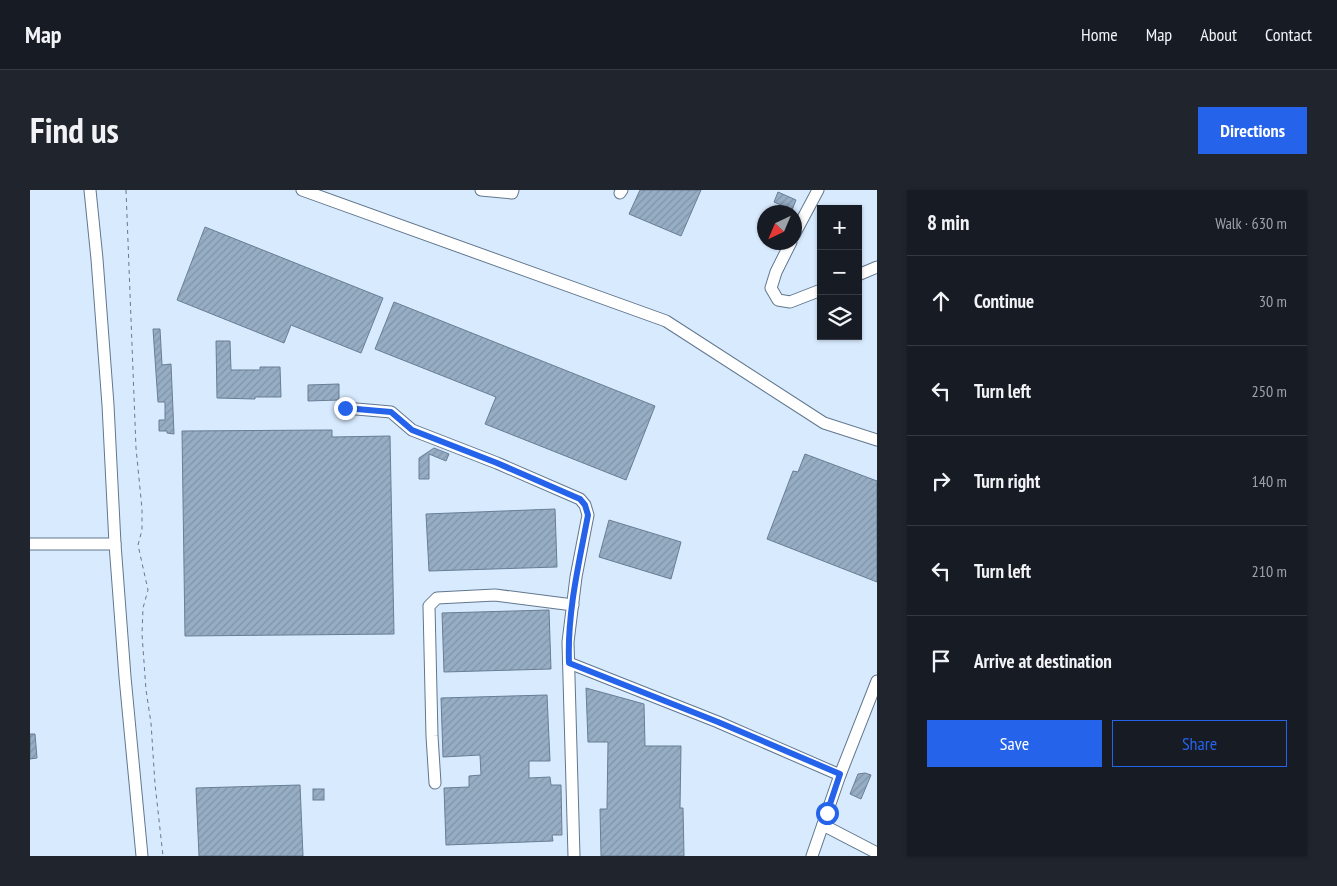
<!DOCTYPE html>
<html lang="en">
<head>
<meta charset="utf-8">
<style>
	:root { --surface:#171b24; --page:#20242c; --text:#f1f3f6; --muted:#9ea1a6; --line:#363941; --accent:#2563eb }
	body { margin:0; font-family:"PT Sans Narrow",sans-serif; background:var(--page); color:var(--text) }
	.controls { position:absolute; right:15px; top:15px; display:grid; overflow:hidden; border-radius:0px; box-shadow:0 1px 4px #0004 }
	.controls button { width:45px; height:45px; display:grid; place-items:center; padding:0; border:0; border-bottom:1px solid var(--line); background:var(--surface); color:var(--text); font:25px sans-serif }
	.compass { position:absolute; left:727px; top:15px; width:45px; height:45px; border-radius:50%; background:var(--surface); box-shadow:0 1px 4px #0004; rotate:224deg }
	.stop { position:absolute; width:15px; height:15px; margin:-11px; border:4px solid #2563eb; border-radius:50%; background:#fff }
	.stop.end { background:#2563eb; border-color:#fff; box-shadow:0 1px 5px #0008 }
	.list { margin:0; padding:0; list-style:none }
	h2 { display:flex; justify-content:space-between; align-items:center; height:65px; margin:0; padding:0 20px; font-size:21px }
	h2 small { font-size:16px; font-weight:400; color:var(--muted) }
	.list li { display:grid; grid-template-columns:32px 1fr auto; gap:15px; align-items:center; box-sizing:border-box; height:90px; padding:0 20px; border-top:1px solid var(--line) }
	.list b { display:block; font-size:19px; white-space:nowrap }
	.list em { font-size:16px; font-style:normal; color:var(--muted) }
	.actions { display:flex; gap:10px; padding:15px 20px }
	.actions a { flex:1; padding:11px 0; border:1px solid var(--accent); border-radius:0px; text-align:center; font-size:18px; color:var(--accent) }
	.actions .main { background:var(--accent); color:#fff }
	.icon { flex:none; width:28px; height:28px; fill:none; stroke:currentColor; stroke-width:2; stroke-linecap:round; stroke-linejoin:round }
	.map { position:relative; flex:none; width:847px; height:666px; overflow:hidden; border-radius:0px }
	header { display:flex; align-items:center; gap:30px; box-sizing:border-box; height:70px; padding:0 25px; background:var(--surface); border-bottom:1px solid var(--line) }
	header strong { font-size:24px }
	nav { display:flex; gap:28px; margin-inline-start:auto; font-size:18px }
	.intro { display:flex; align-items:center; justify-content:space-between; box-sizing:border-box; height:120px; padding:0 30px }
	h1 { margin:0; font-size:35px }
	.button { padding:12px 22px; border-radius:0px; background:var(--accent); color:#fff; font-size:18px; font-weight:700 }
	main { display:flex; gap:30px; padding:0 30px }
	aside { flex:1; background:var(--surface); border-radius:0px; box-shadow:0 1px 4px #0004 }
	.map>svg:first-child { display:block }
	.building { fill:url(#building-hatch); stroke:#687e94 }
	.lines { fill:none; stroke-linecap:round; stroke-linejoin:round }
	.minor-casing { stroke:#61778d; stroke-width:13 }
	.path { stroke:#6b7887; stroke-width:1; stroke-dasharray:4 4; stroke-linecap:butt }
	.minor { stroke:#fff; stroke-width:11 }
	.route { stroke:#2563eb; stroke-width:6 }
</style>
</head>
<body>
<header>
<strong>Map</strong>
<nav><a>Home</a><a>Map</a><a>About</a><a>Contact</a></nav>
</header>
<div class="intro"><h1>Find us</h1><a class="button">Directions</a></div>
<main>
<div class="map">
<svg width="847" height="666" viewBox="0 0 847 666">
	<defs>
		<pattern id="building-hatch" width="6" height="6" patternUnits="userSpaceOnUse" patternTransform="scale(1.25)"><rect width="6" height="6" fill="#96adc4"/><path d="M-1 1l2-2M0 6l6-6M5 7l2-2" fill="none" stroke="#8094a8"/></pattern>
	</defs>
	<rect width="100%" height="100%" fill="#d7eafe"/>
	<g class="building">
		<polygon points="610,0 671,0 651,46 599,24"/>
		<polygon points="748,2 766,10 762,20 744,12"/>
		<polygon points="175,37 353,108 331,163 261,135 254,153 147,110"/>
		<polygon points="364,112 625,216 596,290 455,234 466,207 345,159"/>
		<polygon points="123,139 130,139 132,175 141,174 144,244 137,243 137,241 129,241 129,230 135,230 135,212 128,212"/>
		<polygon points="186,151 200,151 201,180 230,180 230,177 250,177 251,207 225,207 225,209 187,208"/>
		<polygon points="309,194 309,210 278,211 278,195"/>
		<polygon points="302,240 302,247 360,246 364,444 155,446 152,241"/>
		<polygon points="404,258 419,264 416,271 399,264 399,289 389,289 389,268"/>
		<polygon points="775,264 847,291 847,392 737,349 763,281 768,282"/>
		<polygon points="525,319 527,377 399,381 396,324"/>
		<polygon points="579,330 651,352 641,389 569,367"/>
		<polygon points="519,420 521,479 414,482 412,423"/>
		<polygon points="556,498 614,514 615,556 651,556 650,618 653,618 654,666 571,666 570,619 577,619 578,552 558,552"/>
		<polygon points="517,505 520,571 499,571 499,588 520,587 521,595 531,595 532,645 522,645 523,651 416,655 414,598 439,597 439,586 451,585 450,565 413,567 411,508"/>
		<polygon points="0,544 5,544 7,568 0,569"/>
		<polygon points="835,583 841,585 831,609 820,604 828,584"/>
		<polygon points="270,595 273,666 169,666 166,598"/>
		<rect x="283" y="599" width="11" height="11"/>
	</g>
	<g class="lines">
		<g class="minor-casing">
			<g id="minor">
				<polyline points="60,0 67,69 78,215 85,354 95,487 112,666"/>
				<polyline points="272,0 636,131 794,233 847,250"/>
				<polyline points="451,0 482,3 483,0"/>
				<polyline points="590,3 592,0"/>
				<polyline points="764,45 788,0"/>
				<polyline points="761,52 746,82 741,98 748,110 760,112 791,100"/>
				<polyline points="828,85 847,77"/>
				<polyline points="315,218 361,222 382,240 467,273 550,309 555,315 558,325 546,387 538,452 544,666"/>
				<polyline points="0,354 85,354"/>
				<polyline points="539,473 688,532 810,585"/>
				<polyline points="405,593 402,546 399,416 407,408 465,405 543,415"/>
				<polyline points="793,635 847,663"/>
				<polyline points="782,666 810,585 847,491"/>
			</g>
		</g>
		<polyline class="path" points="96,0 106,258 112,319 112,340 108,355 118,400 113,418 112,444 116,500 121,533 125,594 133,666"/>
		<use href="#minor" class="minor"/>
	</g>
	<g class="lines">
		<path class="route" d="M315 218 361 222 382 240 467 273 550 309 555 315 558 325C549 373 537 423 539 473L688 532 810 584 797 623"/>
	</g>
</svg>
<div class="controls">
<button>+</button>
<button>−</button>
<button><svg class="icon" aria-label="layers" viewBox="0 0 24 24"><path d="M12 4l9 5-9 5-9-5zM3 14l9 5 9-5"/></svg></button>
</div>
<svg class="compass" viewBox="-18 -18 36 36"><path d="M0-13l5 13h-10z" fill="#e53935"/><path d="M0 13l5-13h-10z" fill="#9ea1a6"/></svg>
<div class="stop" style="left:797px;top:623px"></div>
<div class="stop end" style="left:315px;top:218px"></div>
</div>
<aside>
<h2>8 min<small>Walk · 630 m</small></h2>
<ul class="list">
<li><svg class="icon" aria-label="ahead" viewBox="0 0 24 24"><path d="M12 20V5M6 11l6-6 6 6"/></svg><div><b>Continue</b></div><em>30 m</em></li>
<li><svg class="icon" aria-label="left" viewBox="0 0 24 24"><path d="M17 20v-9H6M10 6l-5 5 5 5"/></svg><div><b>Turn left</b></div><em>250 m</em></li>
<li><svg class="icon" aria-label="right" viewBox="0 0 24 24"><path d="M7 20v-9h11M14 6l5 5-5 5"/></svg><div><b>Turn right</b></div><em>140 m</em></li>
<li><svg class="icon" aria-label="left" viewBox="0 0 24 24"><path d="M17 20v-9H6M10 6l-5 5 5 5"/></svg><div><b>Turn left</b></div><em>210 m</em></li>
<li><svg class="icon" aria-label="arrive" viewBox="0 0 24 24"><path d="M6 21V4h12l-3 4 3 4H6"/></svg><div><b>Arrive at destination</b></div></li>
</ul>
<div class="actions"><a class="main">Save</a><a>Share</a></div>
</aside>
</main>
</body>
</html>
